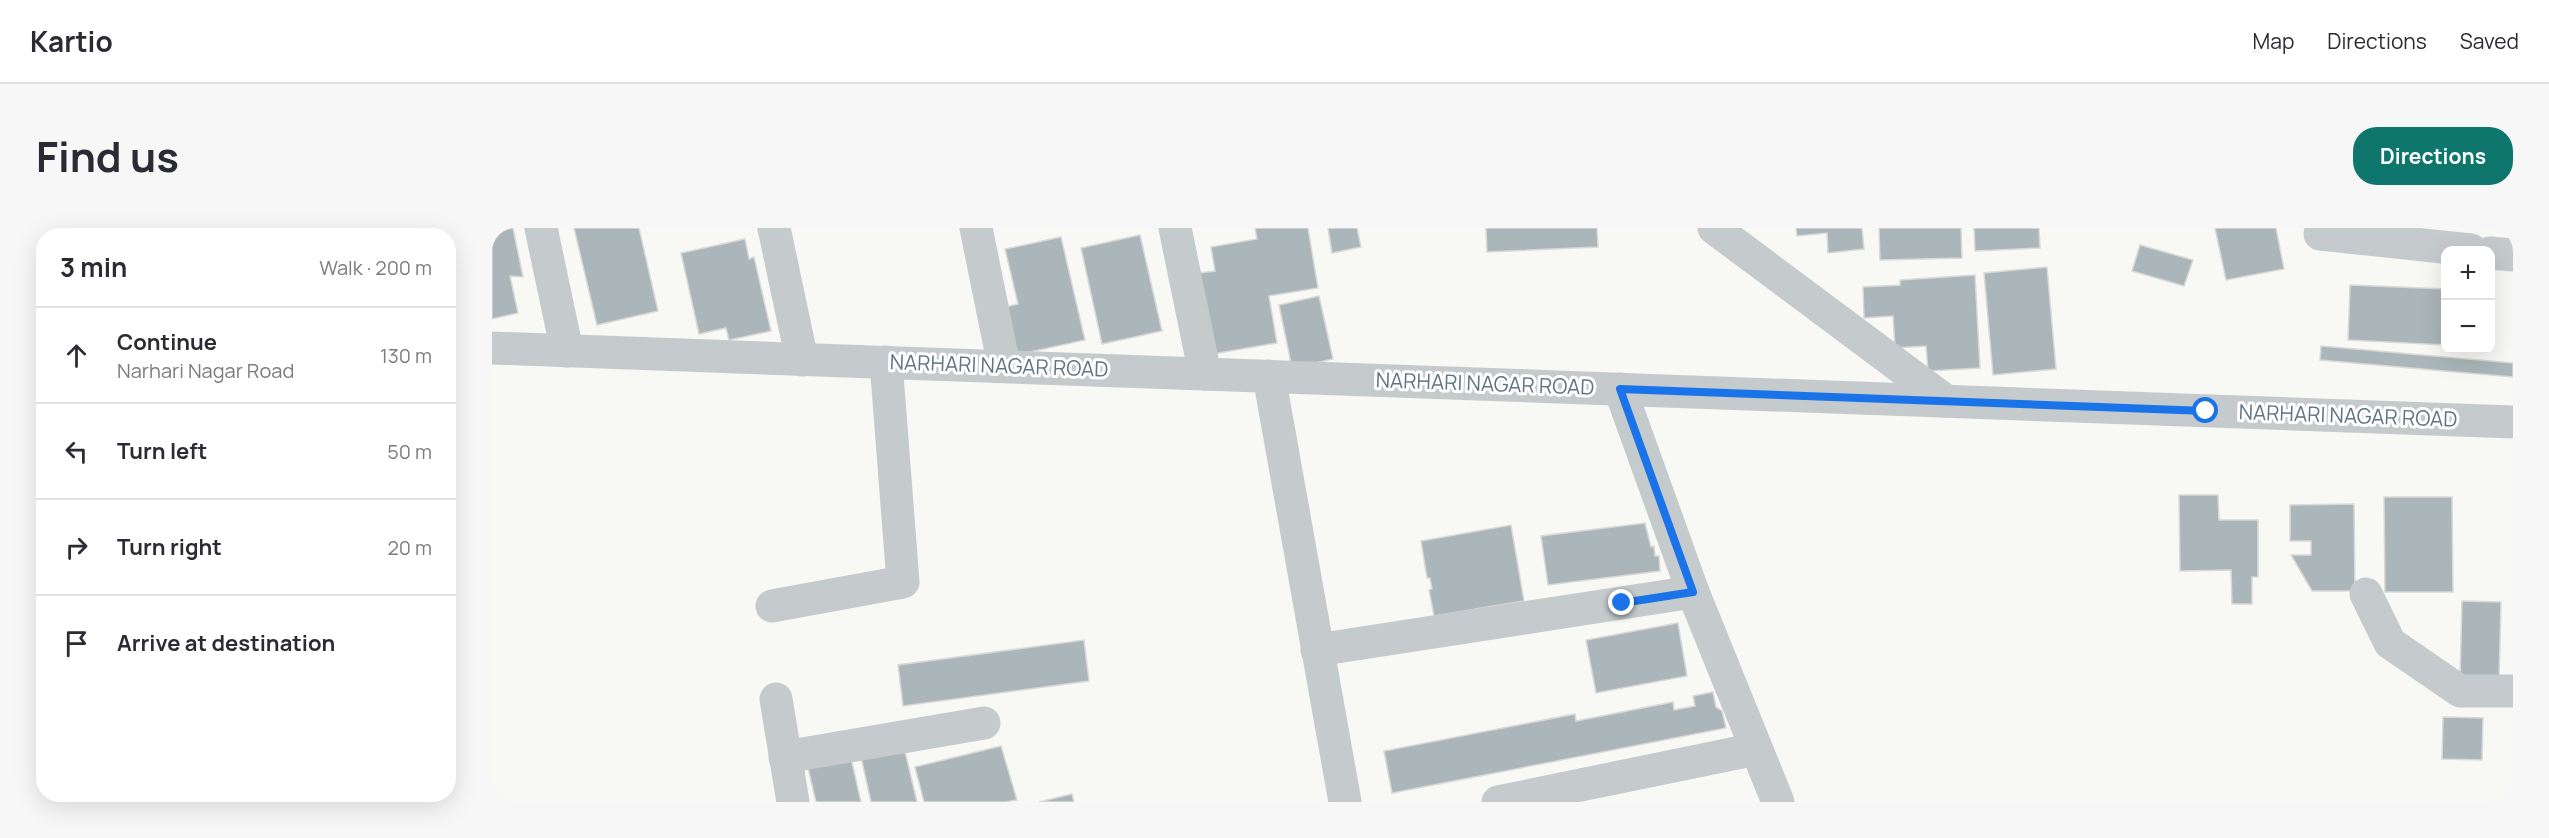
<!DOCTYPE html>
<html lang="en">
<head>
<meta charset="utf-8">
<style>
	:root { --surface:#fff; --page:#f7f7f7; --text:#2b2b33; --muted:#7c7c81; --line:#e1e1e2; --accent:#0f766e }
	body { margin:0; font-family:Manrope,sans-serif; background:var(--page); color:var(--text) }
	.controls { position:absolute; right:18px; top:18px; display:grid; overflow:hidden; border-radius:12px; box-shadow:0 6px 24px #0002 }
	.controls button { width:54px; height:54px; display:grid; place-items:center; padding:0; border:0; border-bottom:2px solid var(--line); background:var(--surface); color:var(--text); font:30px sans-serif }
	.stop { position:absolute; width:18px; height:18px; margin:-14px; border:4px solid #1a73e8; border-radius:50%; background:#fff }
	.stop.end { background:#1a73e8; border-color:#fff; box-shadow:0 2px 6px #0008 }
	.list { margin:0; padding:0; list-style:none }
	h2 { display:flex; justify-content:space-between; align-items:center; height:78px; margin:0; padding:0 24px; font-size:26px }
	h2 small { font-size:20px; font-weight:400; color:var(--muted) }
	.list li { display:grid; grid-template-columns:39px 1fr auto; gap:18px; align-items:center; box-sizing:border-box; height:96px; padding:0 24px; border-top:2px solid var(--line) }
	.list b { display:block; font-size:22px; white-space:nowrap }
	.list p { margin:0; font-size:20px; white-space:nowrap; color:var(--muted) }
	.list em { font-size:20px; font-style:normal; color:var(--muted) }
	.icon { flex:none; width:33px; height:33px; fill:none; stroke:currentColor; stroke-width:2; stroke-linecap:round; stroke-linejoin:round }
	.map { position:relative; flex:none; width:2021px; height:574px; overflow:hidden; border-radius:24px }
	header { display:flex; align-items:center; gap:36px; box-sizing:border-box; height:84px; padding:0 30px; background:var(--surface); border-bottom:2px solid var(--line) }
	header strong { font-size:28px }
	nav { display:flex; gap:33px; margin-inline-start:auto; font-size:21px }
	.intro { display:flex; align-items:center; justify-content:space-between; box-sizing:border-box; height:144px; padding:0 36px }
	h1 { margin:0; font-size:42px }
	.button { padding:15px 27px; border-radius:24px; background:var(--accent); color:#fff; font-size:21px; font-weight:700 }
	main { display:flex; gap:36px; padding:0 36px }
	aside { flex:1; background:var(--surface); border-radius:24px; box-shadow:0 6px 24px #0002 }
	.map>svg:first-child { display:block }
	.building { fill:#abb6ba; stroke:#d9d9d7; stroke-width:1.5 }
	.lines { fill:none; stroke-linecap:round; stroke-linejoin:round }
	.minor { stroke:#c5cacd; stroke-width:33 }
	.tertiary { stroke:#c5cacd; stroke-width:33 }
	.route { stroke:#1a73e8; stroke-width:8 }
	.labels { text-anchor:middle; stroke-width:6; stroke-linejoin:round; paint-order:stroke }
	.street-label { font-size:21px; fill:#617682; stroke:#fff }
</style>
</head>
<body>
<header>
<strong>Kartio</strong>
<nav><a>Map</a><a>Directions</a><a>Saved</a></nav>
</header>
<div class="intro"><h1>Find us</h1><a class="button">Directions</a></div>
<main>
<aside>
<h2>3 min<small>Walk · 200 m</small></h2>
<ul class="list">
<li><svg class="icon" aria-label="ahead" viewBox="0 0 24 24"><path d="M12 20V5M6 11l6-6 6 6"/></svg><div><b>Continue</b><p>Narhari Nagar Road</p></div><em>130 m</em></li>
<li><svg class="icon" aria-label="left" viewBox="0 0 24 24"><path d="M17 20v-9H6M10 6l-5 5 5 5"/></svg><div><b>Turn left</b></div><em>50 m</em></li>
<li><svg class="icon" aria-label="right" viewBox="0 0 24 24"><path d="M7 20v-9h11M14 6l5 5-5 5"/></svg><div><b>Turn right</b></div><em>20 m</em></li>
<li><svg class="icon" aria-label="arrive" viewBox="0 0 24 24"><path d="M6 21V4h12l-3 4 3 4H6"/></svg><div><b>Arrive at destination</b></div></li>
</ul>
</aside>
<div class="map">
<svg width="2021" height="574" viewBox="0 0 2021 574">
	<rect width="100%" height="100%" fill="#f8f8f5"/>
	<g class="building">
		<polygon points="0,0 21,0 31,49 18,48 26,85 0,91"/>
		<polygon points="82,0 147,0 166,83 105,97"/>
		<polygon points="763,0 816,0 826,60 777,68 785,115 721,126 707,45 723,43 719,19 765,11"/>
		<polygon points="836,0 865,0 869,19 840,25"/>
		<polygon points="994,0 1105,0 1106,19 995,24"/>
		<polygon points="1304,0 1370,0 1372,21 1336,25 1335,5 1305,8"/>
		<polygon points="1387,0 1469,0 1470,30 1388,32"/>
		<polygon points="1482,0 1547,0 1548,20 1483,23"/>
		<polygon points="1723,0 1784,0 1792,41 1734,52"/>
		<polygon points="648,7 670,103 610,116 589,20"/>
		<polygon points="569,9 593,112 524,127 513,79 526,76 513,21"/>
		<polygon points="253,11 257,31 262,29 279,103 237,112 234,100 207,106 189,25"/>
		<polygon points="1648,17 1701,32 1692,58 1640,43"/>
		<polygon points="1555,39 1564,141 1501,147 1492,45"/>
		<polygon points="1483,47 1488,140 1436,143 1434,118 1403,120 1401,88 1372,90 1371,59 1408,57 1408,52"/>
		<polygon points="1858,57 1954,61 1954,117 1856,112"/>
		<polygon points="827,68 841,131 800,140 787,77"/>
		<polygon points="1829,118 2021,135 2021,149 1828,132"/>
		<polygon points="1687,267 1726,267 1727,292 1766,292 1766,349 1760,349 1760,376 1740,376 1739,342 1688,343"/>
		<polygon points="1892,269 1960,269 1961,364 1893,364"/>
		<polygon points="1862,276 1863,363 1820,363 1799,327 1819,327 1819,313 1798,313 1798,277"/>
		<polygon points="1153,295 1159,319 1162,318 1163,328 1167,328 1168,343 1056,357 1049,308"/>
		<polygon points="1019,297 1032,373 942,388 937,362 940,361 938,350 935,350 929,313"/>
		<polygon points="1970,373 2009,374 2007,451 1968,450"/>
		<polygon points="1186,395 1195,448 1104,465 1094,412"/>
		<polygon points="592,412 597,453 411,478 406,437"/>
		<polygon points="1221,464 1224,479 1230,483 1234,500 900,565 892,523 1083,486 1084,493 1181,474 1182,482 1203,478 1201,468"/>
		<polygon points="1951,489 1991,490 1990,532 1950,531"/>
		<polygon points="509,518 525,572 513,574 432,574 423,539"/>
		<polygon points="412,519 425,574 379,574 369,529"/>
		<polygon points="359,530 369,574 324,574 316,540"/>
		<polygon points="580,566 582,574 547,574"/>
	</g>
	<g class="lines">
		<g class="minor">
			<polyline points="49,0 75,123"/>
			<polyline points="282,0 310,132"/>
			<polyline points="484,0 512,138"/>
			<polyline points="683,0 713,146"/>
			<polyline points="1222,0 1454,173"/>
			<polyline points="1828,6 1979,22"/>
			<polyline points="1998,25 2021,27"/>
			<polyline points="777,148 853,574"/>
			<polyline points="1128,161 1201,364 1286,574"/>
			<polyline points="1874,366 1898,415 1968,463 2021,463"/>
			<polyline points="280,378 411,354 394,134"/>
			<polyline points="825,422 1201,364"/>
			<polyline points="284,471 301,574"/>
			<polyline points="293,529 492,495"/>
			<polyline points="1006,574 1264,521"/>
		</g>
		<polyline class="tertiary" points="0,120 2021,194"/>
	</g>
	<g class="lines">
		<polyline class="route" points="1130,375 1201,364 1128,161 1714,183"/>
	</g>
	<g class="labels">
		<g class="street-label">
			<text transform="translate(507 138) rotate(2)" y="7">NARHARI NAGAR ROAD</text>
			<text transform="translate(993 156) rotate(2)" y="7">NARHARI NAGAR ROAD</text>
			<text transform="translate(1856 188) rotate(2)" y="7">NARHARI NAGAR ROAD</text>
		</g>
	</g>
</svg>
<div class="controls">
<button>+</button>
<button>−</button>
</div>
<div class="stop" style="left:1714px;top:183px"></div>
<div class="stop end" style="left:1130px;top:375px"></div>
</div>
</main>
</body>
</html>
